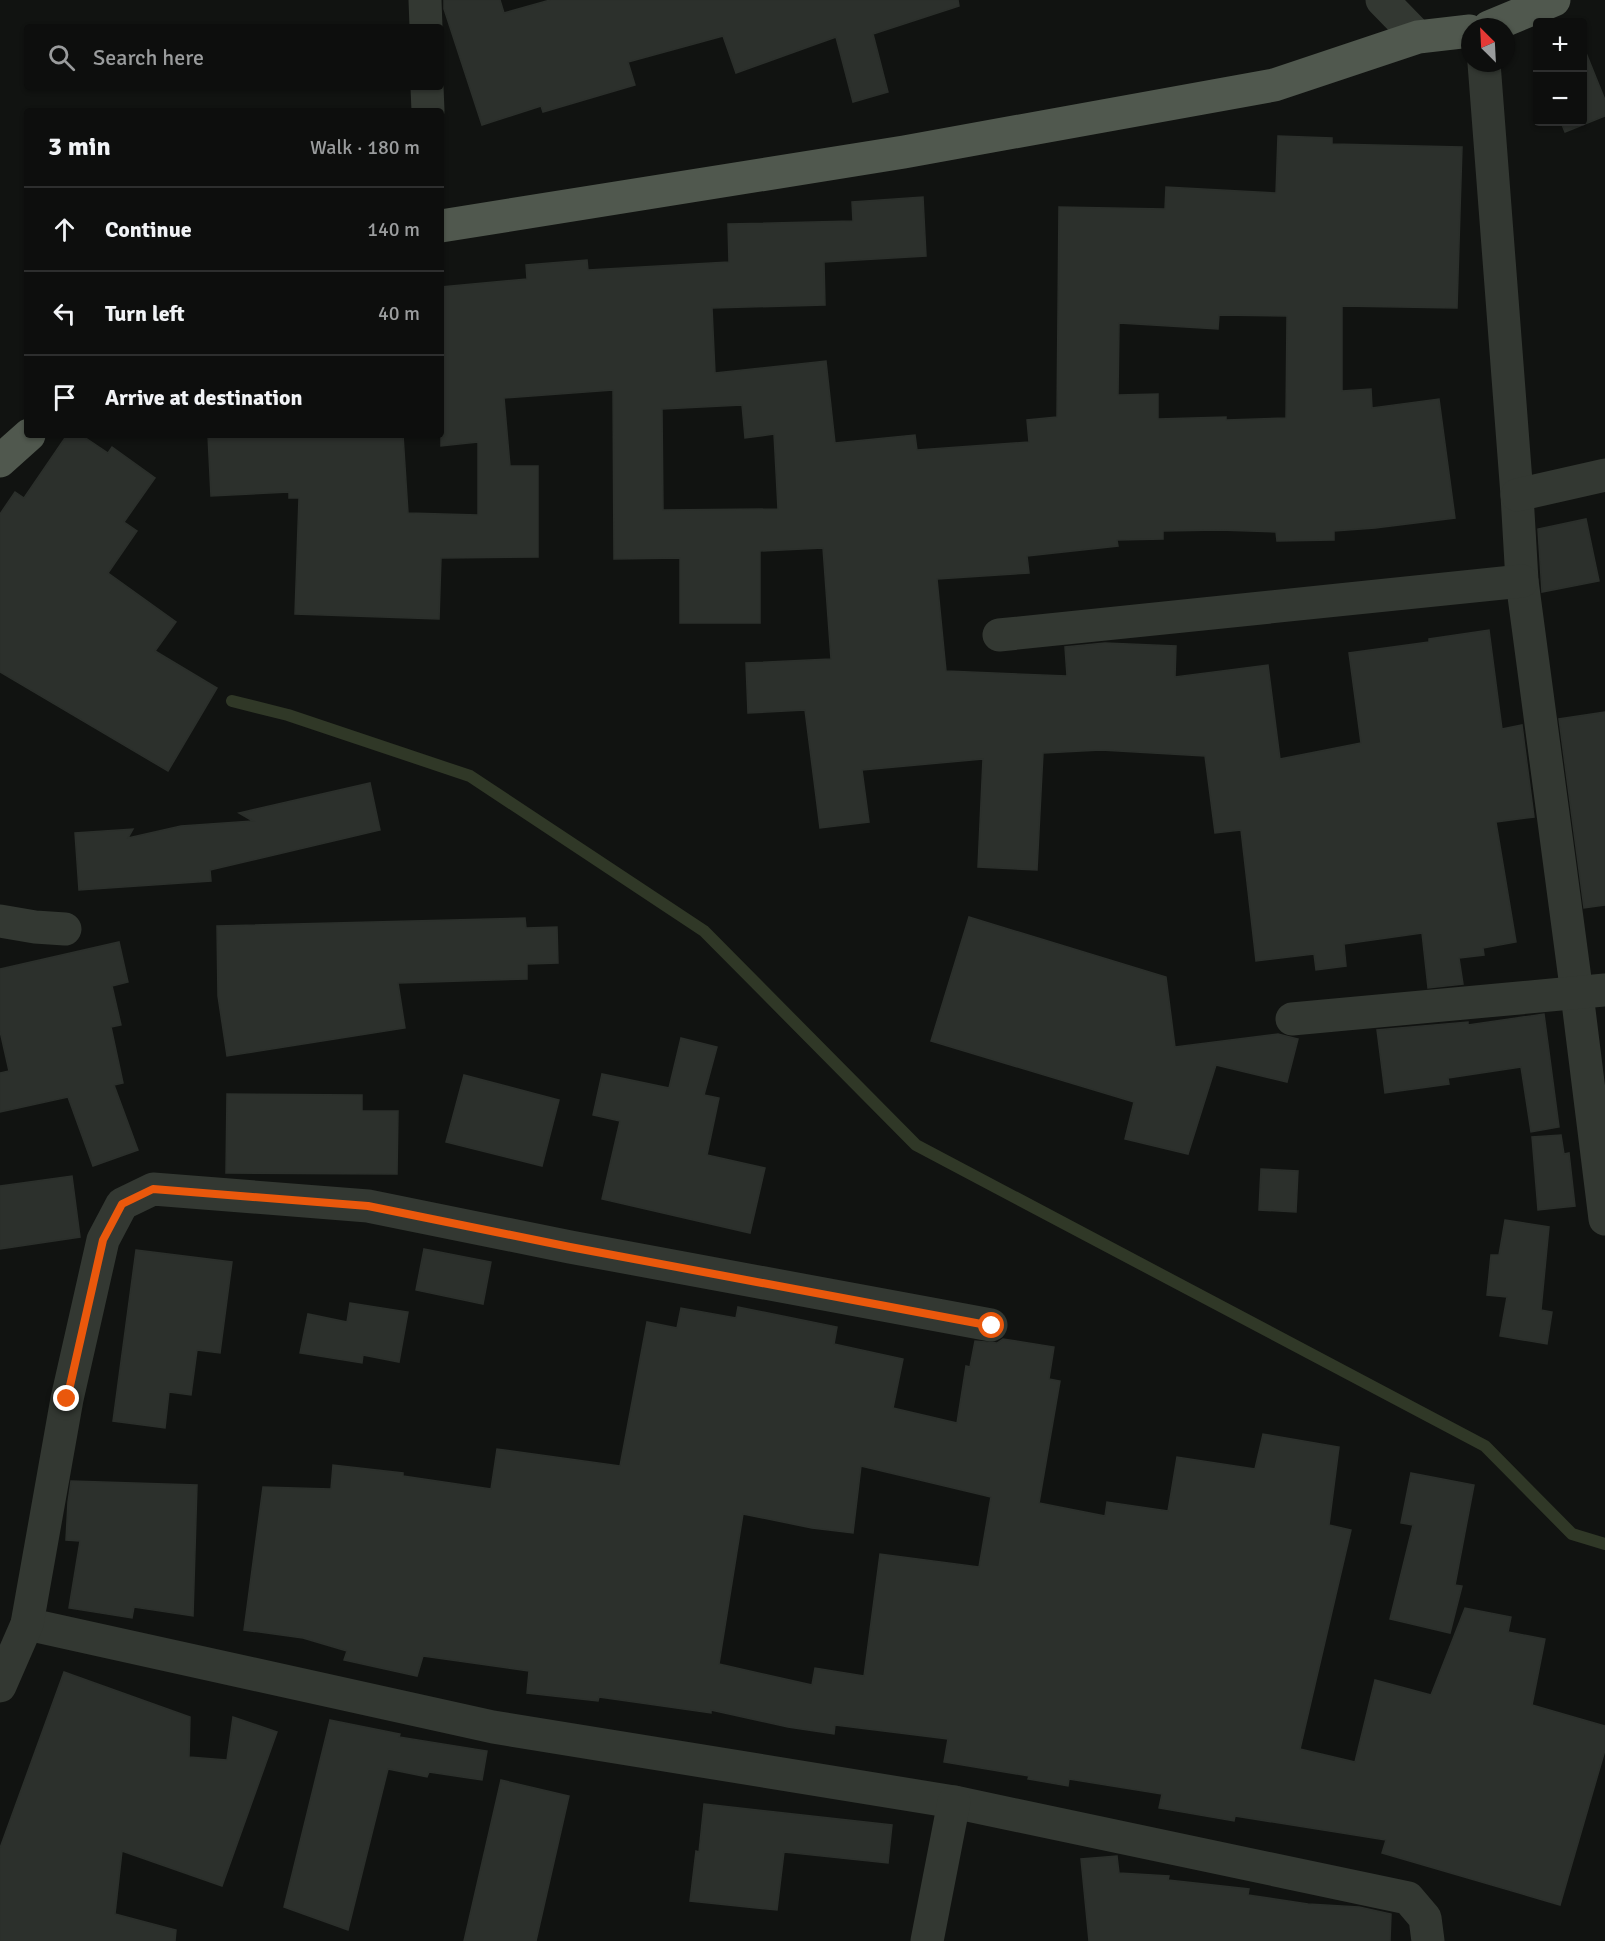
<!DOCTYPE html>
<html lang="en">
<head>
<meta charset="utf-8">
<style>
	:root { --surface:#0d0e0d; --page:#161716; --text:#f1f3f6; --muted:#9a9c9d; --line:#2d2e2e }
	body { margin:0; font-family:Signika,sans-serif; background:var(--page); color:var(--text) }
	.controls { position:absolute; right:18px; top:18px; display:grid; overflow:hidden; border-radius:6px; box-shadow:0 2px 4px #0004 }
	.controls button { width:54px; height:54px; display:grid; place-items:center; padding:0; border:0; border-bottom:2px solid var(--line); background:var(--surface); color:var(--text); font:30px sans-serif }
	.compass { position:absolute; left:1461px; top:18px; width:54px; height:54px; border-radius:50%; background:var(--surface); box-shadow:0 2px 4px #0004; rotate:336deg }
	.stop { position:absolute; width:18px; height:18px; margin:-14px; border:4px solid #ea580c; border-radius:50%; background:#fff }
	.stop.end { background:#ea580c; border-color:#fff; box-shadow:0 2px 6px #0008 }
	.list { margin:0; padding:0; list-style:none }
	h2 { display:flex; justify-content:space-between; align-items:center; height:78px; margin:0; padding:0 24px; font-size:26px }
	h2 small { font-size:20px; font-weight:400; color:var(--muted) }
	.list li { display:grid; grid-template-columns:39px 1fr auto; gap:18px; align-items:center; box-sizing:border-box; height:84px; padding:0 24px; border-top:2px solid var(--line) }
	.list b { display:block; font-size:22px; white-space:nowrap }
	.list em { font-size:20px; font-style:normal; color:var(--muted) }
	.icon { flex:none; width:33px; height:33px; fill:none; stroke:currentColor; stroke-width:2; stroke-linecap:round; stroke-linejoin:round }
	.map { position:relative; flex:none; width:1605px; height:1941px; overflow:hidden }
	.search { position:absolute; background:var(--surface); box-shadow:0 2px 4px #0004; left:24px; top:24px; width:420px; height:66px; display:flex; align-items:center; gap:15px; box-sizing:border-box; padding:0 21px; border-radius:6px; color:var(--muted); font-size:22px }
	.panel { position:absolute; background:var(--surface); box-shadow:0 2px 4px #0004; left:24px; top:108px; width:420px; height:330px; border-radius:6px }
	.map>svg:first-child { display:block }
	.lines { fill:none; stroke-linecap:round; stroke-linejoin:round }
	.stream { stroke:#303827; stroke-width:12 }
	.building { fill:#2c302c; stroke:#2b2f2b; stroke-width:1.5; fill-rule:evenodd }
	.minor { stroke:#333832; stroke-width:33 }
	.major { stroke:#50584e; stroke-width:33 }
	.route { stroke:#ea580c; stroke-width:8 }
</style>
</head>
<body>
<div class="map">
<svg width="1605" height="1941" viewBox="0 0 1605 1941">
	<rect width="100%" height="100%" fill="#111311"/>
	<g class="lines">
		<polyline class="stream" points="232,701 288,715 470,776 704,931 916,1145 1485,1446 1572,1534 1605,1544"/>
	</g>
	<g class="building">
		<polygon points="444,0 500,0 504,13 550,0 958,0 959,6 873,34 888,92 853,102 836,37 736,73 723,36 628,62 635,85 543,112 541,106 482,125 444,9"/>
		<polygon points="1582,43 1605,100 1605,116 1565,132 1561,122 1582,122"/>
		<path d="M1278 136 1332 138V144L1462 147 1457 308 1342 306V391L1371 389 1372 408 1439 399 1455 518 1375 528 1334 531V540L1277 541 1276 532 1219 530 1163 531V539L1117 540 1118 546 1027 556 1029 573 937 579 946 671 1067 676 1065 647 1105 643 1176 646 1175 677 1268 665 1280 759 1361 743 1349 653 1429 642V639L1489 630 1502 729 1522 725 1534 817 1496 822 1516 942 1483 948 1484 955 1459 958 1463 984 1428 988 1422 933 1344 944 1346 966 1316 970 1314 954 1256 961 1241 830 1215 833 1205 756 1101 750 1043 753 1037 870 978 867 983 759 862 770 869 822 820 828 805 710 748 713 746 663 831 659 823 548 760 551V623H680V558L614 559 613 390 504 398 510 466H538V557L441 558 439 619 295 614 299 498H289V492L211 496 208 435H403L408 513 478 515V442L441 446V287L527 279 526 265 587 260 588 270 729 262 728 224 853 221 852 202 923 197 926 256 824 262 825 305 712 308 715 373 826 361 835 443 915 435 917 450 1029 442 1027 420 1057 417 1059 207 1165 209 1166 187 1276 193ZM1219 315 1287 316 1286 418 1226 420V417L1158 419V394L1118 395 1119 323 1218 329ZM742 405 745 438 774 434 778 509 663 510 662 409Z"/>
		<polygon points="67,435 81,435 108,453 112,447 155,478 124,522 137,531 108,573 176,622 155,651 217,688 168,771 0,672 0,514 15,492 24,498"/>
		<polygon points="1586,519 1599,581 1542,592 1538,529"/>
		<polygon points="1605,712 1605,905 1584,908 1559,719"/>
		<polygon points="370,783 380,830 210,870 211,881 79,890 75,833 133,829 128,838 181,826 253,821 239,813"/>
		<polygon points="969,917 1166,977 1175,1047 1278,1034 1298,1039 1287,1082 1216,1065 1188,1154 1125,1139 1134,1102 931,1041"/>
		<polygon points="525,918 526,928 557,927 558,963 527,964 527,979 398,983 405,1028 227,1056 218,996 217,926"/>
		<polygon points="119,942 128,982 112,986 121,1025 111,1027 123,1083 114,1085 138,1150 93,1166 68,1097 0,1112 0,1073 9,1071 0,1031 0,969"/>
		<polygon points="1544,1014 1559,1127 1531,1132 1521,1067 1448,1078 1449,1084 1385,1093 1377,1030 1468,1022 1468,1025"/>
		<polygon points="681,1038 717,1047 704,1095 719,1098 707,1155 765,1168 750,1233 602,1199 620,1121 593,1115 602,1074 669,1088"/>
		<polygon points="464,1075 559,1100 542,1166 446,1142"/>
		<polygon points="227,1094 362,1095 362,1111 398,1111 397,1174 226,1173"/>
		<polygon points="1561,1135 1564,1154 1569,1153 1575,1206 1538,1210 1532,1137"/>
		<polygon points="1261,1169 1298,1171 1296,1212 1259,1210"/>
		<polygon points="72,1176 80,1237 0,1249 0,1186"/>
		<polygon points="1505,1220 1549,1227 1541,1310 1552,1312 1547,1344 1500,1336 1507,1297 1487,1295 1491,1255 1499,1255"/>
		<polygon points="424,1249 491,1262 483,1304 416,1290"/>
		<polygon points="136,1250 232,1262 220,1353 197,1350 191,1395 169,1392 165,1428 113,1421"/>
		<polygon points="350,1303 408,1312 399,1362 363,1355 362,1363 300,1353 308,1314 347,1322"/>
		<path d="M738 1307 837 1327 834 1344 903 1359 893 1408 957 1423 966 1366 970 1367 975 1341 997 1343 1003 1339 1054 1347 1049 1379 1060 1381 1039 1503 1105 1516 1107 1502 1168 1511 1177 1457 1255 1469 1263 1434 1339 1447 1329 1525 1351 1530 1300 1749 1355 1762 1375 1680 1431 1695 1465 1608 1511 1617 1508 1632 1545 1639 1532 1705 1605 1726V1750L1560 1905 1382 1853 1386 1840 1235 1816 1234 1821 1159 1808 1162 1794 1069 1779 1068 1786 1028 1779 1029 1776 944 1762 948 1739 835 1725 834 1734 788 1727 711 1710V1713L599 1697 598 1701 527 1693 529 1671 423 1656 417 1676 344 1660 347 1651 303 1638 244 1630 263 1487 331 1489 333 1465 403 1473V1476L491 1489 497 1449 620 1466 647 1322 677 1328 681 1308 736 1318ZM861 1466 991 1497 979 1567 880 1554 864 1676 815 1668 812 1685 719 1664 743 1514 812 1528 853 1533Z"/>
		<polygon points="1411,1473 1474,1485 1455,1585 1462,1586 1450,1633 1390,1619 1413,1525 1401,1523"/>
		<polygon points="71,1481 197,1485 193,1616 134,1607 132,1618 69,1608 80,1541 66,1540 68,1502"/>
		<polygon points="64,1672 190,1717 189,1757 227,1760 233,1717 277,1732 222,1886 122,1851 115,1914 176,1930 175,1941 0,1941 0,1848"/>
		<polygon points="330,1720 400,1734 399,1737 487,1751 482,1780 429,1772 427,1777 388,1769 348,1930 284,1907"/>
		<polygon points="501,1780 569,1796 536,1941 464,1941"/>
		<polygon points="704,1804 892,1825 888,1863 784,1852 777,1910 690,1901 696,1851 699,1852"/>
		<polygon points="1117,1856 1119,1873 1169,1876 1168,1880 1249,1889 1248,1895 1308,1904 1359,1907 1391,1914 1390,1941 1089,1941 1081,1859"/>
	</g>
	<g class="lines">
		<g class="minor">
			<polyline points="425,0 426,27"/>
			<polyline points="1382,0 1418,37"/>
			<polyline points="1484,63 1517,495 1522,581 1577,994 1605,1219"/>
			<polyline points="427,87 428,111"/>
			<polyline points="1517,495 1605,475"/>
			<polyline points="999,635 1522,581"/>
			<polyline points="0,921 35,927 65,929"/>
			<polyline points="1292,1019 1605,990"/>
			<polyline points="27,1624 493,1727 954,1802 1408,1898 1425,1918 1428,1941"/>
			<polyline points="0,1686 27,1624 67,1399 103,1240 122,1204 153,1189 368,1206 570,1247 991,1325"/>
			<polyline points="927,1941 954,1802"/>
		</g>
		<g class="major">
			<polyline points="1489,27 1554,0"/>
			<polyline points="441,226 904,152 1274,85 1418,37 1470,31"/>
			<polyline points="0,461 29,435"/>
		</g>
	</g>
	<g class="lines">
		<polyline class="route" points="67,1399 103,1240 122,1204 153,1189 368,1206 570,1247 992,1326"/>
	</g>
</svg>
<div class="controls">
<button>+</button>
<button>−</button>
</div>
<svg class="compass" viewBox="-18 -18 36 36"><path d="M0-13l5 13h-10z" fill="#e53935"/><path d="M0 13l5-13h-10z" fill="#9a9c9d"/></svg>
<div class="stop" style="left:992px;top:1326px"></div>
<div class="stop end" style="left:67px;top:1399px"></div>
<div class="search"><svg class="icon" aria-label="search" viewBox="0 0 24 24"><circle cx="10" cy="10" r="6"/><path d="M15 15l6 6"/></svg>Search here</div>
<section class="panel">
<h2>3 min<small>Walk · 180 m</small></h2>
<ul class="list">
<li><svg class="icon" aria-label="ahead" viewBox="0 0 24 24"><path d="M12 20V5M6 11l6-6 6 6"/></svg><div><b>Continue</b></div><em>140 m</em></li>
<li><svg class="icon" aria-label="left" viewBox="0 0 24 24"><path d="M17 20v-9H6M10 6l-5 5 5 5"/></svg><div><b>Turn left</b></div><em>40 m</em></li>
<li><svg class="icon" aria-label="arrive" viewBox="0 0 24 24"><path d="M6 21V4h12l-3 4 3 4H6"/></svg><div><b>Arrive at destination</b></div></li>
</ul>
</section>
</div>
</body>
</html>
